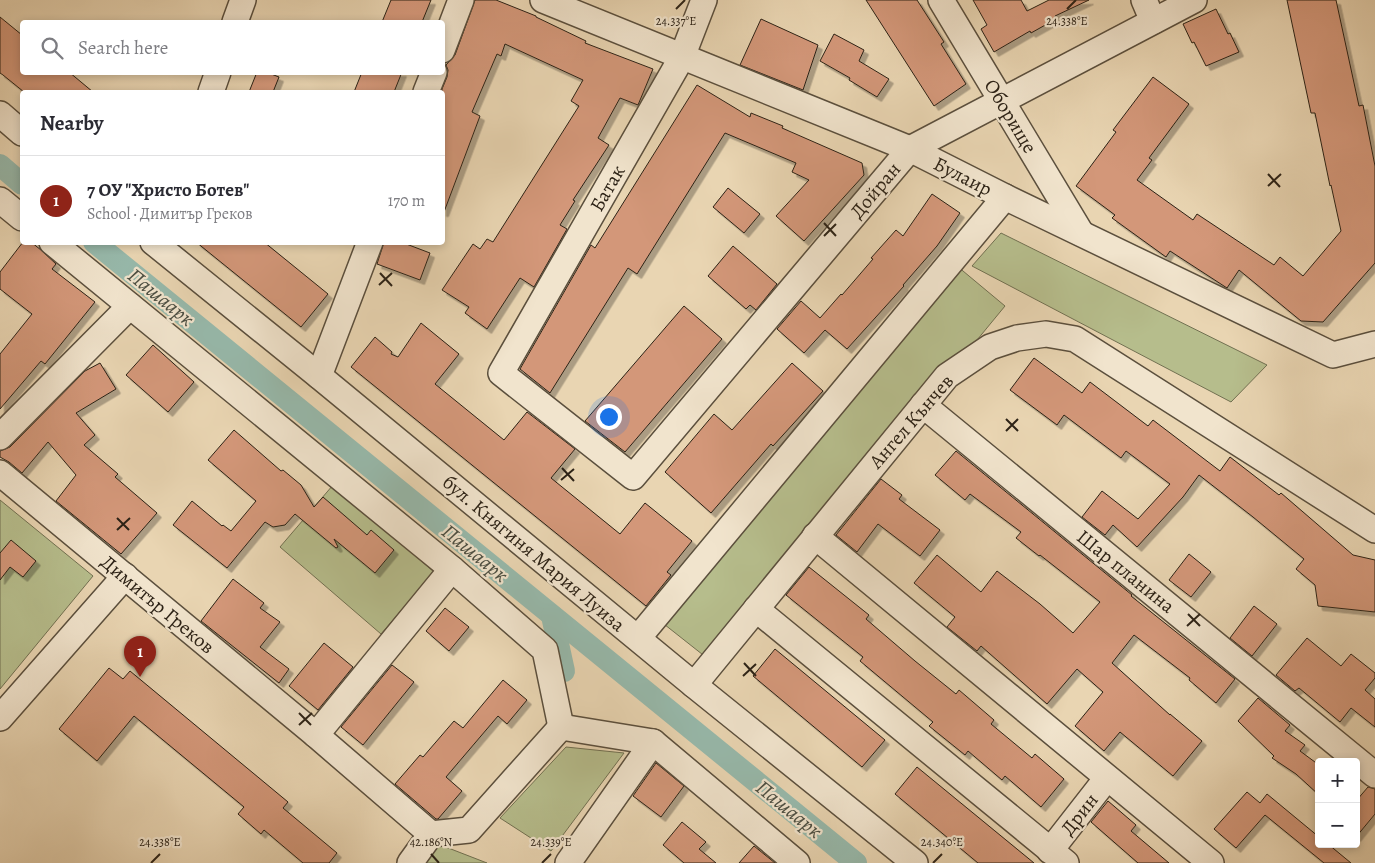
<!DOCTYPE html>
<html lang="en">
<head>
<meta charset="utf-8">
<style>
	:root { --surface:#fff; --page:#f7f7f7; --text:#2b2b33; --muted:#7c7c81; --line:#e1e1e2; --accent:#8f2418 }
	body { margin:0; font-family:Alegreya,serif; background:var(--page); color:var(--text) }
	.controls { position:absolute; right:15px; bottom:15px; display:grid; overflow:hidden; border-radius:5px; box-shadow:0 2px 8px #0003 }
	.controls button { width:45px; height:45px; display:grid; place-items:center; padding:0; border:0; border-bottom:1px solid var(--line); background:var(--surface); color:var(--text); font:25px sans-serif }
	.you { position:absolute; left:608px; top:416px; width:18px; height:18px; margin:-12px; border:4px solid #fff; border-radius:50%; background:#1a73e8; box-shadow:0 0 0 8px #1a73e833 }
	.badge { display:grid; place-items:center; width:32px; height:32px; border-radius:50%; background:var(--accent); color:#fff; font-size:16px; font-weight:700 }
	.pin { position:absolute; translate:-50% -41px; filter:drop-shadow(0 1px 2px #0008) }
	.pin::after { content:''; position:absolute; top:26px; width:18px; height:15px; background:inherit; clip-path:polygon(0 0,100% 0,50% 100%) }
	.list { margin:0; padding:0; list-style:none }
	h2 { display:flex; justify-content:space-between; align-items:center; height:65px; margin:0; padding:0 20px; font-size:21px }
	h2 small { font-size:16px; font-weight:400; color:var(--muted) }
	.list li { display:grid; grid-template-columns:32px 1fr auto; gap:15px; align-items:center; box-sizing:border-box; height:90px; padding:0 20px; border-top:1px solid var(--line) }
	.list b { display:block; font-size:19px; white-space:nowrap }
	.list p { margin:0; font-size:16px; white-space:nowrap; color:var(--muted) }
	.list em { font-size:16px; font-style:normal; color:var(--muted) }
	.icon { flex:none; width:28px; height:28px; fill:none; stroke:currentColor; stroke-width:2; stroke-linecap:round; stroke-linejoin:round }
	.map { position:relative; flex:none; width:1375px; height:863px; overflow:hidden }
	.search { position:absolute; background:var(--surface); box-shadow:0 2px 8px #0003; left:20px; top:20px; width:425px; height:55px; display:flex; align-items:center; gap:12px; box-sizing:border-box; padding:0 18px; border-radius:5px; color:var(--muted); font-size:19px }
	.panel { position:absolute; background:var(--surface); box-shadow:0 2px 8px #0003; left:20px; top:90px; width:425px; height:155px; border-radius:5px }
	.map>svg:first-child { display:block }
	.green { fill:#b6bd8c; stroke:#717051 }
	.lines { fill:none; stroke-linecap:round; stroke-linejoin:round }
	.canal { stroke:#97b9ab; stroke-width:22 }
	.building { fill:#d39779; stroke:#2c2216; filter:url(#shadow) }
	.minor-casing { stroke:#5b4f3d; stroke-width:28 }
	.minor { stroke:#f1e4cd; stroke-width:25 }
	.ticks { fill:none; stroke:#2c2216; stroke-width:2 }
	.labels { text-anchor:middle; stroke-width:4.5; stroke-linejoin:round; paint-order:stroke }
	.street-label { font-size:20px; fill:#2c2216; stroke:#f1e4cd }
	.water-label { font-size:21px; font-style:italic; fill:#4c4f43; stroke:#f1e4cd }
	.ticks-label { font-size:12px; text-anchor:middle; fill:#2c2216; stroke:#f1e4cd; stroke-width:4.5; stroke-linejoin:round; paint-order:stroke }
</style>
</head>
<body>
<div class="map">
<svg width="1375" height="863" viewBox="0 0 1375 863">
	<defs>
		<filter id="shadow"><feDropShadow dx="4.5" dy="4.5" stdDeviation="0" flood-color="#0004"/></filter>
	</defs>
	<rect width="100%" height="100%" fill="#e9d5b2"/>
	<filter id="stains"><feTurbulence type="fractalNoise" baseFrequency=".004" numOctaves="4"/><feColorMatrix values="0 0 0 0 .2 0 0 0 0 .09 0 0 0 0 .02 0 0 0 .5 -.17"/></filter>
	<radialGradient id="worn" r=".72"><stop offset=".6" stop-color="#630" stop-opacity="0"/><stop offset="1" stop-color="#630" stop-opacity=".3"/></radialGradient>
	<g class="green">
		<polygon points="1001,233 1267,365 1231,402 972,266"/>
		<polygon points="951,261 1005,306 712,662 655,617"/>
		<polygon points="333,485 434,572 381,634 280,547"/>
		<polygon points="0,500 93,576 0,689"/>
		<polygon points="566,747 624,753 551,851 500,818"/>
		<polygon points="438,844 487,863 424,863"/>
	</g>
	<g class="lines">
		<g class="canal">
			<polyline points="0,165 22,184"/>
			<polyline points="94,242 856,863"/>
			<polyline points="552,616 564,671"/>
		</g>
	</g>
	<g class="building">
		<polygon points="391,0 431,0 422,22 382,22"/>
		<polygon points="475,0 496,0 536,16 536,17 586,41 585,43 653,69 638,105 620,98 598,138 609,145 573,200 575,201 560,225 567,229 534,287 520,278 487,329 465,313 469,307 442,290 473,244 480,249 487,239 493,242 579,106 571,101 583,80 505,44 501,56 497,54 472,112 480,116 444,212 442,212 442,89 447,77 448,70 446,65 455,55"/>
		<polygon points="866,0 917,0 944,42 941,44 966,84 934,106"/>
		<polygon points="973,0 1021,0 1027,11 1049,0 1089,0 1055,16 1056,19 1031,33 1030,31 994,52 981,29 987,25"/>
		<polygon points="1287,0 1336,0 1359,106 1363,105 1375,166 1375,263 1323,322 1301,321 1239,270 1227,288 1170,251 1166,257 1112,218 1115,215 1076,186 1116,132 1113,130 1153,77 1189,104 1149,158 1152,160 1137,180 1193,220 1197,214 1274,265 1280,257 1303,276 1341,231 1331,185 1330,186 1315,113 1311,113"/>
		<polygon points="1216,9 1228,34 1230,33 1239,52 1206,66 1194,42 1192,43 1183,24"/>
		<polygon points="0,17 22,35 22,72 69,72 93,92 24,92 3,75 0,73"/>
		<polygon points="761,19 818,45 803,90 740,65"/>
		<polygon points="834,34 864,50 859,61 889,79 877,97 849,80 850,78 820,61"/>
		<polygon points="257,72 266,72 279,77 273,92 249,92"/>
		<polygon points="362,72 402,72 394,92 354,92"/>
		<polygon points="697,85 750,117 751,113 783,126 782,128 862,163 864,175 804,241 776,216 809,180 792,172 796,163 725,133 637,274 628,268 550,393 520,369 591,245 595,248"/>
		<polygon points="728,188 760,214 744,233 713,207"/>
		<polygon points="932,194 960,213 937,246 903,285 904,286 847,349 825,330 804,353 777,329 801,301 820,318 841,294 842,295 873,259 871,258 896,230 903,236"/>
		<polygon points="23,242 31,242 41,250 56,264 52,269 95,302 45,364 41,361 0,409 0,354 32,314 0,289 0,272"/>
		<polygon points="196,242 264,242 328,294 301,327"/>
		<polygon points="384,242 401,242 430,253 420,280 377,264"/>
		<polygon points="733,246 777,284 756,310 750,305 746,309 708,276"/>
		<polygon points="684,306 722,339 625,452 585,421"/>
		<polygon points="421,323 459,354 435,384 504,440 527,412 575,449 551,478 620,534 645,503 692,541 667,572 671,575 646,606 351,367 375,337 392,352 391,354 398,357"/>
		<polygon points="153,345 194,382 168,412 126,375"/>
		<polygon points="1034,358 1082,393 1090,382 1148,426 1153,420 1220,471 1230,457 1279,495 1281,493 1353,555 1375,560 1375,612 1318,606 1315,585 1296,569 1304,559 1253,517 1199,475 1183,497 1137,547 1113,525 1105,535 1082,517 1102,491 1138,519 1170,484 1126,451 1121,458 1064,415 1057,425 1010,390"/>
		<polygon points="100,363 116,389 76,413 95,435 84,445 118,474 115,477 157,513 121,554 56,501 76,475 48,442 22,473 9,462 0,457 0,451 10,447 85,371"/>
		<polygon points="792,363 823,391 773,446 771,444 711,513 665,472 714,414 732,430"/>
		<polygon points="234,430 281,471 283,470 301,485 314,507 323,497 367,535 371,530 394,550 375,573 334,539 338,547 336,548 295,514 285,525 273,527 265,522 227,568 173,525 192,501 222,526 223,525 231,531 256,501 208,460"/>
		<polygon points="956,451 1132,595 1131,596 1235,679 1216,703 1189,680 1190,678 1134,635 1112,663 1170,715 1170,714 1202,741 1173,776 1120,732 1104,751 1075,726 1103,692 1077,669 1047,704 981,646 977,651 947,627 955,617 914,583 937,555 981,592 997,571 1040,604 1073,633 1100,602 1040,555 1039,556 1016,538 1021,532 970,494 965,500 935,475"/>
		<polygon points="881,479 902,495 899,499 940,530 920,556 878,524 857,552 836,535"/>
		<polygon points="11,540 36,561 23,577 10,567 0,580 0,553"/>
		<polygon points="1189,554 1211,572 1191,597 1169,580"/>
		<polygon points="809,567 869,615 866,619 915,661 956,694 959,690 994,720 991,724 1032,758 1035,754 1064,779 1041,807 1005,776 1002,780 968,751 965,755 929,726 933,722 860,661 863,657 786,595"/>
		<polygon points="233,579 264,603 260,608 280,622 260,647 289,669 279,683 201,621"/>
		<polygon points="1254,606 1277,624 1252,656 1230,638"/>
		<polygon points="445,608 469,627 449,651 426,631"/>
		<polygon points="1307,638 1341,666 1351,654 1375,673 1375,678 1365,690 1375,699 1375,727 1351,708 1340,722 1299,688 1295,691 1276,675"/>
		<polygon points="324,643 353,667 318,710 289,686"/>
		<polygon points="775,649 885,740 862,767 753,676"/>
		<polygon points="392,665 414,682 363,745 341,727"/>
		<polygon points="109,668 123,679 130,671 288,802 283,808 337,853 329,863 303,863 264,830 261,834 238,814 244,807 134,716 97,761 59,729"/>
		<polygon points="503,680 527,700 507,724 498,716 446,777 462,791 438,819 436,819 395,784 420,755 423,757 454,721 463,728"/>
		<polygon points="1258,698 1290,725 1285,731 1305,745 1300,751 1319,765 1319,795 1296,774 1272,758 1274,756 1238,721"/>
		<polygon points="656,763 684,786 661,817 633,796"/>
		<polygon points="917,767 1034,863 978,863 895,794"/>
		<polygon points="1368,787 1375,789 1375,814 1356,837 1356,801"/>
		<polygon points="1247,792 1260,803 1267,794 1319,837 1319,844 1328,844 1351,863 1324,863 1265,815 1236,848 1214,829"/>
		<polygon points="1108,801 1136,825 1131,831 1169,863 1138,863 1091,822"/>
		<polygon points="682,822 706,842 699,849 716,863 684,863 663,845"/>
		<polygon points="754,846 775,863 739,863"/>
	</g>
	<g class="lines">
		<g class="minor-casing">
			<g id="minor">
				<polyline points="543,0 910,149 1005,197 1333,355 1375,344"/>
				<polyline points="704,0 682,57 501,373 633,477 910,149 1194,0"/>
				<polyline points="941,0 1081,233"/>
				<polyline points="1144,0 1153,21"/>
				<polyline points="235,22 243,0"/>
				<polyline points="442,50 461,0"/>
				<polyline points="211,92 218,72"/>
				<polyline points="426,92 434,72"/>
				<polyline points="0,114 22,133"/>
				<polyline points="0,200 22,218"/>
				<polyline points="52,242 452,569 545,650 561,727"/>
				<polyline points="153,242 319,376 694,685 915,863"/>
				<polyline points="319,376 370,242"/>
				<polyline points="923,405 1375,775"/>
				<polyline points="0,437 130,306"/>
				<polyline points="0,473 316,735 431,834"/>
				<polyline points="815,536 1211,863"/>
				<polyline points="756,609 1066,863"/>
				<polyline points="638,638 1005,197"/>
				<polyline points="694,685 947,376 990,347 1017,338 1046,334 1075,339 1375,530"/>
				<polyline points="0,718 125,576"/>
				<polyline points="561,727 653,742 797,863"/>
				<polyline points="316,735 452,569"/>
				<polyline points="1050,851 1107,778"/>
				<polyline points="410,863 431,834 469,830 561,727"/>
				<polyline points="568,863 653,742"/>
			</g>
		</g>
		<use href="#minor" class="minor"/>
	</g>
	<path class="ticks" d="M676 9 685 0M1067 9 1076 0M1268 174 1280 187M1268 186 1281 174M824 223 836 236M824 236 836 224M380 273 392 286M379 285 392 273M1006 419 1018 431M1006 431 1018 419M562 468 574 481M561 480 574 469M117 518 129 530M117 530 130 518M1188 614 1200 626M1187 626 1200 614M744 663 756 676M743 676 756 664M299 713 311 725M299 725 312 713M431 854 439 863M151 863 160 854M542 863 551 854M933 863 942 854"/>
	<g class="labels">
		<g class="street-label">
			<text transform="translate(1011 116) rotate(59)" y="7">Оборище</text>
			<text transform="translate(963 176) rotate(27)" y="7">Булаир</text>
			<text transform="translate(607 188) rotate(-60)" y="7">Батак</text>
			<text transform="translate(875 190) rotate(-50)" y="7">Дойран</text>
			<text transform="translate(911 421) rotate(-49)" y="7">Ангел Кънчев</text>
			<text transform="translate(534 553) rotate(40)" y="7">бул. Княгиня Мария Луиза</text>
			<text transform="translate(1126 571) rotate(39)" y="7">Шар планина</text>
			<text transform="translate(158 604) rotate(40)" y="7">Димитър Греков</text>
			<text transform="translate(1079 814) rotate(-52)" y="7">Дрин</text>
		</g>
		<g class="water-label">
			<text transform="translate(161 297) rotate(39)" y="7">Пашаарк</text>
			<text transform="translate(475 553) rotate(39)" y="7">Пашаарк</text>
			<text transform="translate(789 809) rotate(39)" y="7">Пашаарк</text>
		</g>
	</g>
	<g class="ticks-label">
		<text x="676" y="25">24.337°E</text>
		<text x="1067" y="25">24.338°E</text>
		<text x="431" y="846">42.186°N</text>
		<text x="160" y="846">24.338°E</text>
		<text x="551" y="846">24.339°E</text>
		<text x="942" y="846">24.340°E</text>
	</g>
	<rect width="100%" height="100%" filter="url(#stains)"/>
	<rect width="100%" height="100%" fill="url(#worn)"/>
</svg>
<div class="controls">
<button>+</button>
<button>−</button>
</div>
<div class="you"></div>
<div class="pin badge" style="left:140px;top:677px">1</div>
<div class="search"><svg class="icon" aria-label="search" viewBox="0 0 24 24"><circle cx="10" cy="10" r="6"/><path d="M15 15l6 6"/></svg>Search here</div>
<section class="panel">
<h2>Nearby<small></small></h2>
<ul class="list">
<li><span class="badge">1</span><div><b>7 ОУ &quot;Христо Ботев&quot;</b><p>School · Димитър Греков</p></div><em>170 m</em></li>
</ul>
</section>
</div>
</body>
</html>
